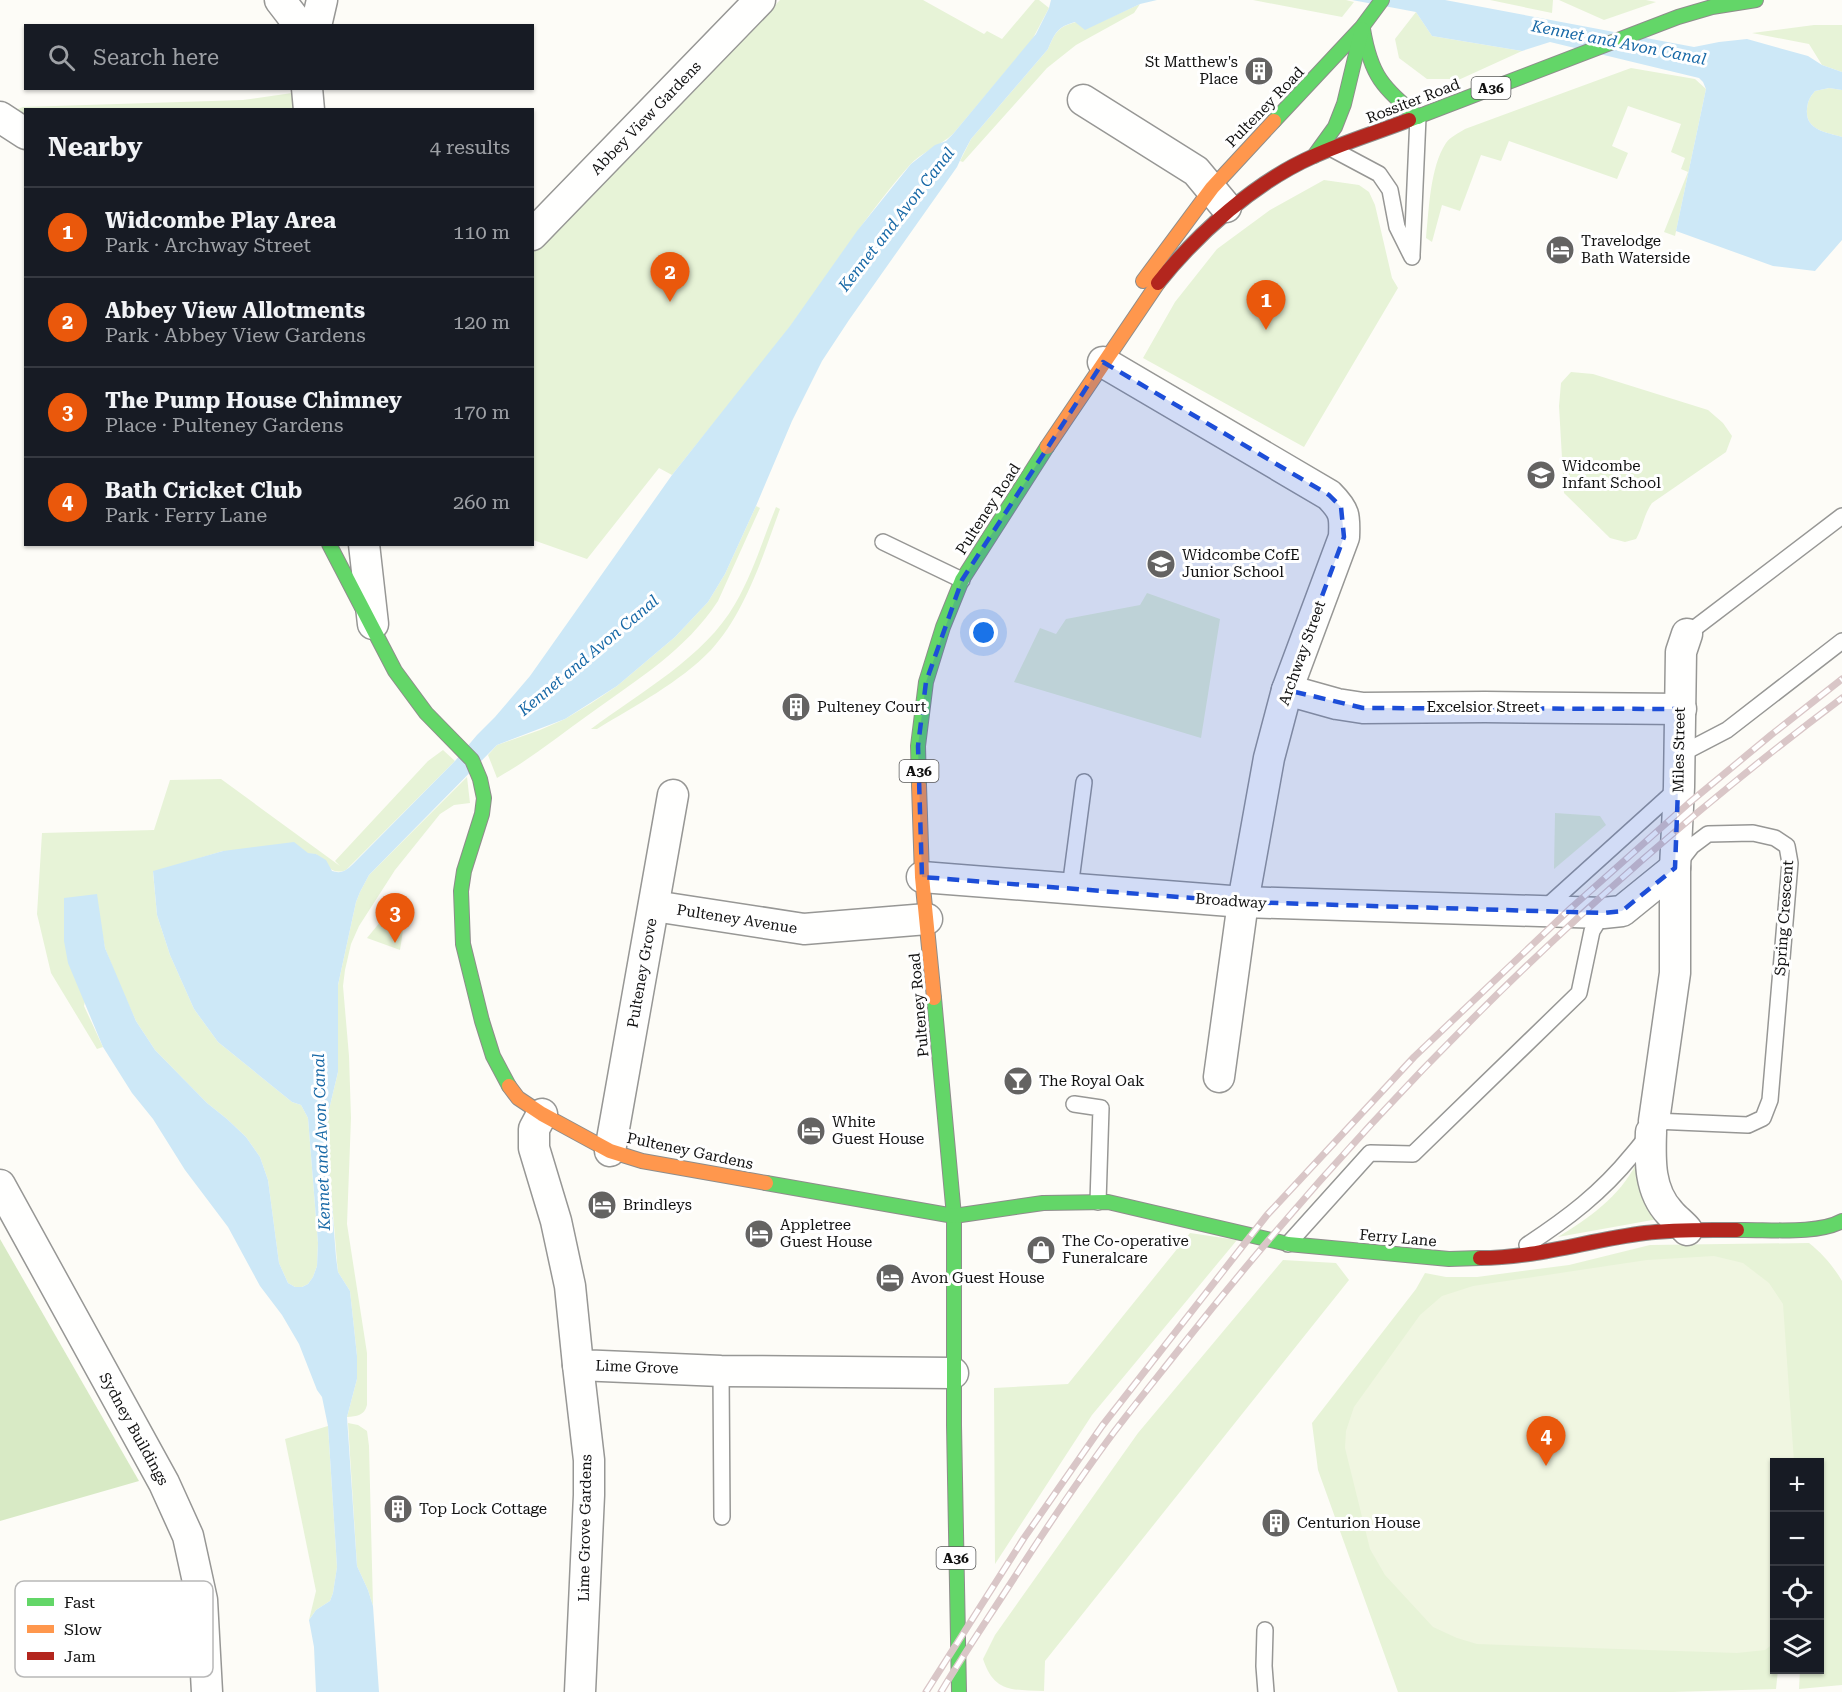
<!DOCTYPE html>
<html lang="en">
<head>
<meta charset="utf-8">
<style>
	:root { --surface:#171b24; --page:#20242c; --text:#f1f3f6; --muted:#9ea1a6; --line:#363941; --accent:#ea580c }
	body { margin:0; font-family:"Roboto Serif",serif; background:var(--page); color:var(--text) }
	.controls { position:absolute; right:18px; bottom:18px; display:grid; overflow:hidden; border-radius:0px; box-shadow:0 2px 4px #0004 }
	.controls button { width:54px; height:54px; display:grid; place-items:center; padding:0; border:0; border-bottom:2px solid var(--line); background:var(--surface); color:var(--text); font:30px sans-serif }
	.you { position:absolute; left:984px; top:633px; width:21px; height:21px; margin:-15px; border:4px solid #fff; border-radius:50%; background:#1a73e8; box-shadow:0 0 0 9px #1a73e833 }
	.badge { display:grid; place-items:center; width:39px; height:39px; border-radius:50%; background:var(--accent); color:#fff; font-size:20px; font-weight:700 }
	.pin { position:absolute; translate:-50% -50px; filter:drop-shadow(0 2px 3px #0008) }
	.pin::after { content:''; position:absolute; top:32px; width:21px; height:18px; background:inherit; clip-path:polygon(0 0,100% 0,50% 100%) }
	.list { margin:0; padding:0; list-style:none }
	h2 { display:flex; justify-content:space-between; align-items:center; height:78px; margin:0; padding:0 24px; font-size:26px }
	h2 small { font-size:20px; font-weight:400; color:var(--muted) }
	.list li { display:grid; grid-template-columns:39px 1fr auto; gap:18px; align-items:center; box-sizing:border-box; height:90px; padding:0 24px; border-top:2px solid var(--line) }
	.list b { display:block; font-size:22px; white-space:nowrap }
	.list p { margin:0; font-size:20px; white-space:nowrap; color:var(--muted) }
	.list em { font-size:20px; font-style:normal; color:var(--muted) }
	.icon { flex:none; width:33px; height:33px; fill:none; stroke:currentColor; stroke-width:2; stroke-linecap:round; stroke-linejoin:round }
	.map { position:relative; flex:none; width:1842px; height:1692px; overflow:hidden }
	.search { position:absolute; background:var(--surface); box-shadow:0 2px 4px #0004; left:24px; top:24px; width:510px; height:66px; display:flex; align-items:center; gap:15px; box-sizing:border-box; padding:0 21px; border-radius:0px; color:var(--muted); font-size:22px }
	.panel { position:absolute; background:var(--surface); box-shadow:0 2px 4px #0004; left:24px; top:108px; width:510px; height:438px; border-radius:0px }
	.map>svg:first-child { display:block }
	.green { fill:#e7f3d7 }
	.forest { fill:#d8eac5 }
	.pitch { fill:#f0f6e1 }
	.water { fill:#cde8f7 }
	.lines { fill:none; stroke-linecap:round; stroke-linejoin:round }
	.lane-casing { stroke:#979795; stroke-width:18 }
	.street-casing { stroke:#979795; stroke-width:33 }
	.fast-casing { stroke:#8e8d8b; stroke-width:16 }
	.slow-casing { stroke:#8e8d8b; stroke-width:16 }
	.jam-casing { stroke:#8e8d8b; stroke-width:16 }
	.lane { stroke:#fffffe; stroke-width:15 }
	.street { stroke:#fffffe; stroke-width:30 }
	.fast { stroke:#63d668; stroke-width:14 }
	.slow { stroke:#ff974d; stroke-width:14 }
	.jam { stroke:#b3261e; stroke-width:14 }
	.rail-casing { stroke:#d9c6c7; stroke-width:7 }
	.rail { stroke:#fff; stroke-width:4.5; stroke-dasharray:14; stroke-linecap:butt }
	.marked { fill:#1d4ed8; fill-opacity:0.2; stroke:#1d4ed8; stroke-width:4.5; stroke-dasharray:12 8; stroke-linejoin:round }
	.labels { text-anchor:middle; stroke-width:6; stroke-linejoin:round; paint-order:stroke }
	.shield { fill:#fff; stroke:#585858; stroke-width:1.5 }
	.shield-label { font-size:14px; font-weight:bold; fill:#111 }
	.poi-label { font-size:15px; fill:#111; stroke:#fff; text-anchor:start }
	.street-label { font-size:15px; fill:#111; stroke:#fff }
	.water-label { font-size:16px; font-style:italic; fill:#1768a6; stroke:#fff }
	.key { fill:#fff; stroke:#b8b8b8; stroke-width:1.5 }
	.key-label { font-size:16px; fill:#111 }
</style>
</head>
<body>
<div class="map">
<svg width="1842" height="1692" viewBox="0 0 1842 1692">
	<rect width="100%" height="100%" fill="#fdfcf7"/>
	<g class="green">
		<path d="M780 0H923L984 34 987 31 1002 39 1035 0H1039L1049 8 1032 40 953 134C940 146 921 152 909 166 864 217 829 274 789 328 751 378 711 426 672 475L659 468 587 559 533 540V247L555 230Z"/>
		<polygon points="1253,0 1346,0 1354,2 1342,17"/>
		<polygon points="1490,0 1553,0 1552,13"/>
		<polygon points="1559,0 1646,0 1656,2 1604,20"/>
		<path d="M1140 4 1134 13 1076 45 1047 68 963 162 960 161 971 139 1048 49C1055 33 1057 27 1076 22L1085 29Z"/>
		<polygon points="1416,12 1432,36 1522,51 1454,82 1451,79 1427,79 1399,58 1395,39"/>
		<polygon points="1814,25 1842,25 1842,72 1822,65 1809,44 1752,33"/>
		<path d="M1631 68 1695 79 1706 89 1675 236 1664 232 1688 172 1681 169 1685 158 1671 152 1681 124 1628 106 1612 146 1628 153 1617 179 1509 141 1501 161 1481 155 1460 211 1442 205 1432 242 1426 238C1429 210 1430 167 1446 143 1450 137 1459 133 1465 129Z"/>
		<path d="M1829 88 1842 90V137C1825 132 1805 130 1807 109 1808 100 1810 97 1815 91Z"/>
		<polygon points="292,93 294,109 26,110 25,120 16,113 18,109 23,107 243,100"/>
		<polygon points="1324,180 1359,185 1369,192 1375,205 1392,278 1398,288 1304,447 1143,358 1175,302 1217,249 1270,210"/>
		<path d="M1571 372 1593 374 1708 410 1723 423 1732 436 1726 452 1652 503C1644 514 1643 527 1636 539L1625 542 1610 538 1564 493 1559 406 1561 383Z"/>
		<path d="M756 506 760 508 718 601C686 650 638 679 591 713 560 735 531 759 497 778L488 755 497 745 540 730 565 719 590 704 617 686 675 637 708 602 725 574Z"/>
		<path d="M776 507 780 509C763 556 745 613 711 650 679 683 636 705 597 729H591C639 693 705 657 735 604 753 573 763 539 776 507Z"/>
		<polygon points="1147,593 1220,619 1201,738 1014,682 1040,628 1056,634 1066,619 1140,605"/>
		<path d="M443 750 455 761 346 870C332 876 325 864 316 854L223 851 153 872 157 915 170 955 194 1009 218 1042 292 1102 301 1105 308 1118 318 1243 317 1266 313 1277 308 1284 302 1287H295L288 1283 279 1263 268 1180 260 1157 246 1137 227 1119 207 1103 155 1050 136 1021 118 981 105 948 101 927 84 1006 103 1047 97 1049 51 973 37 914 42 833 154 830 170 780 221 779 340 866 335 861 428 761Z"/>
		<path d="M467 777 470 803 454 805 440 814 395 870 359 926 351 944 345 970 343 986 349 1056 351 1118 347 1224 367 1353V1405C364 1416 357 1416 347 1417L357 1379V1356L350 1291 338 1272 337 1262 326 1128 327 1118 338 1072V985L356 902 360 892 369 875Z"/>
		<polygon points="1555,813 1600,816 1606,825 1554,869"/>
		<polygon points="395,904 406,911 400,950 367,938"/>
		<path d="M1639 1162 1658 1219 1558 1237C1588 1219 1620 1196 1636 1164Z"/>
		<polygon points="1190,1233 1237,1240 1092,1415 995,1564 994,1388 1068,1384"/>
		<path d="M1809 1243C1823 1254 1833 1266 1842 1281V1685L1799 1689 1800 1670H1820V1462H1774V1670H1778L1776 1689 1673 1692H1398L1318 1470 1312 1423 1416 1289 1425 1273 1446 1277H1477L1569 1265 1650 1245Z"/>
		<path d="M1283 1260 1336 1263 1349 1280 1045 1661 1044 1691C1011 1690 994 1692 983 1659L995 1635 1138 1433Z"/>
		<polygon points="348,1423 358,1425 367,1431 369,1446 373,1606 368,1590 357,1566"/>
		<polygon points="328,1426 337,1567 333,1593 330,1601 316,1610 309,1620 316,1591 285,1439"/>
	</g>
	<polygon class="forest" points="0,1239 139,1481 0,1521"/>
	<polygon class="pitch" points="1714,1256 1743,1263 1769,1283 1783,1304 1794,1462 1774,1462 1774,1643 1765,1650 1737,1653 1477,1644 1457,1638 1433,1627 1385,1575 1370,1549 1345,1448 1346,1431 1354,1407 1420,1315 1442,1296 1473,1286 1647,1260"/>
	<g class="water">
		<path d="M1051 0H1157L1140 4 1085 30 1075 22C1057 27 1055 33 1048 49L971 139 963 154 957 167 849 320 822 361 792 421 756 506 725 574 708 602 675 637 617 686 565 719 497 745 369 875 360 892 356 902 338 985V1072L327 1118 326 1128 336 1257 338 1272 350 1291 357 1356V1379L347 1417 357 1566 368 1590 373 1606 379 1692H316L314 1647 309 1620 316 1610 330 1601 333 1593 337 1567 328 1426 322 1397 317 1390 299 1344 282 1315 260 1286 228 1227 185 1170 153 1119 132 1093 103 1047 68 963 64 941V898L97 894 105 948 136 1021 155 1050 207 1103 227 1119 246 1137 260 1157 268 1180 279 1263 288 1283 295 1287H302L308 1284 313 1277 317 1266 318 1243 308 1118 301 1105 292 1102 218 1042 194 1009 170 955 157 915 153 871 223 851 294 842 308 853 316 854 326 860 332 871C341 874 346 871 353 864L455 761 477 735 495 717 530 676 672 475 790 326 857 231 911 164 935 145 946 141 953 134 1036 34 1049 8Z"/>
		<path d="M1352 0H1445L1694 47 1719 42 1747 39 1808 56 1822 65 1842 72V90L1829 88 1815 91C1810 97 1808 100 1807 109 1805 130 1825 132 1842 137V240L1815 271 1773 266 1676 231 1706 89 1703 82 1699 78 1550 42 1522 51 1432 36 1416 12Z"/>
	</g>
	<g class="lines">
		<g class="lane-casing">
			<g id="lane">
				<polyline points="1334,150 1379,174 1390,190 1397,227 1412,257"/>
				<polyline points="1412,254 1418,117"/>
				<polyline points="883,542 962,580"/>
				<polyline points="1687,634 1842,516"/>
				<polyline points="1679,755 1727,730 1842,641"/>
				<polyline points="1070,888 1084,782"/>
				<polyline points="1544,909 1678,788"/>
				<polyline points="1074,1104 1101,1108 1098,1202"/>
				<polyline points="1288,1244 1370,1153 1413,1154 1579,993 1592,931 1603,913"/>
				<path d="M1527 1245C1568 1218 1601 1193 1632 1155 1641 1144 1650 1135 1654 1121L1748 1125 1763 1118 1770 1100 1790 863 1787 846 1775 838 1753 833 1708 834 1692 846 1678 864"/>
				<polyline points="721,1371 722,1517"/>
				<polyline points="1265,1630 1264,1666 1266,1692"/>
			</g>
		</g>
		<g class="street-casing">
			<g id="street">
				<polyline points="280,0 300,26"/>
				<polyline points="316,26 322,0"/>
				<polyline points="307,88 309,110"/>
				<polyline points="1083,100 1196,171 1226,207"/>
				<polyline points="0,117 26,134"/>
				<polyline points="532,235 760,0"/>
				<path d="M1103 362 1329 495C1345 511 1345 516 1344 537L1287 690 1269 758 1243 902 1219 1077"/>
				<polyline points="364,544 373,624"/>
				<polyline points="1287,690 1337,704 1363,708 1485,707 1681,709"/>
				<polyline points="922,877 1243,902 1603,913 1622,911 1675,868"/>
				<polyline points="654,906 804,929 927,919"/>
				<polyline points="542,1114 534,1129 534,1148 556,1221 570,1286 578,1365 721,1371 953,1373"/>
				<polyline points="1654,1121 1675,973 1675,868 1679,787 1681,652 1687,634"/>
				<path d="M1651 1132C1650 1160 1649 1191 1670 1213 1675 1219 1682 1224 1687 1230"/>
				<polyline points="610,1151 673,795"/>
				<polyline points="0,1185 164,1483 188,1536 202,1600 207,1692"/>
				<polyline points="578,1365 589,1460 589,1495 580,1692"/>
			</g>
		</g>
		<g class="fast-casing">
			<g id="fast">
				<path d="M1363 29C1371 77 1383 87 1418 117"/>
				<polyline points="1409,120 1678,17 1712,7 1756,0"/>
				<polyline points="1274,121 1362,27 1382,0"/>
				<polyline points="1314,156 1335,127 1344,104 1362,29"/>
				<polyline points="329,544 395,671 426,713 472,760 480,779 484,798 482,814 464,871 461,891 463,944 482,1021 493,1056 509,1086"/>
				<polyline points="919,785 918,746 926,682 943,627 962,580 1047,447"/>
				<polyline points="934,998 954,1216 954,1425 959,1692"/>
				<polyline points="766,1183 954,1216 1043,1203 1108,1202 1288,1244 1449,1259 1480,1258"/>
				<path d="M1737 1230C1766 1229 1817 1235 1842 1221"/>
			</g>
		</g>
		<g class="slow-casing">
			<g id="slow">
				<polyline points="1143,281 1212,188 1274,121"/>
				<polyline points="1047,447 1158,283"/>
				<polyline points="919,785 922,877 934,998"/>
				<polyline points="509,1086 518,1098 542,1114 610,1151 642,1161 766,1183"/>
			</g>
		</g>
		<g class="jam-casing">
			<g id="jam">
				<path d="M1158 283C1198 233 1255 182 1314 156 1345 142 1378 132 1409 120"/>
				<path d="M1480 1258C1536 1258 1589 1240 1645 1233 1675 1229 1707 1230 1737 1230"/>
			</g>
		</g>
		<use href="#lane" class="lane"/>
		<use href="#street" class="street"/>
		<use href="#fast" class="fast"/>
		<use href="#slow" class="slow"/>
		<use href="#jam" class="jam"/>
		<g class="rail-casing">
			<g id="rail">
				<polyline points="926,1692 1024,1538 1102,1426 1267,1215 1414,1057 1571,908 1689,803 1771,735 1842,679"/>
				<path d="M941 1692C962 1657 985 1623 1007 1589 1041 1536 1076 1483 1114 1432 1136 1403 1159 1375 1181 1347 1373 1104 1594 884 1842 698"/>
			</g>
		</g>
		<use href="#rail" class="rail"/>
	</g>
	<path class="marked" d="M1103 362 1329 495 1341 507 1344 537 1287 690 1363 708 1681 709 1675 868 1622 911 1603 913 1243 902 922 877 918 746 926 682 962 580Z"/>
	<defs>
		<g id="building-disc" transform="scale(1.5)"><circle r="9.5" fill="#646362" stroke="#fff"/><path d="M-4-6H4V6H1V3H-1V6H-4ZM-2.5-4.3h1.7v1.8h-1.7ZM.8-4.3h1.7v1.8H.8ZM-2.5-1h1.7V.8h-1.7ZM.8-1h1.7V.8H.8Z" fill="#fff"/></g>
		<g id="hotel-disc" transform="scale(1.5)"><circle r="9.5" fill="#646362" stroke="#fff"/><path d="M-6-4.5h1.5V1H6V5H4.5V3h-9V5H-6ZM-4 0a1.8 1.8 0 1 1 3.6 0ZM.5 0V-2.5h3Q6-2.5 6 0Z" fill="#fff"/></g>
		<g id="school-disc" transform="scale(1.5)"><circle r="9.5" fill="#646362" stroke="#fff"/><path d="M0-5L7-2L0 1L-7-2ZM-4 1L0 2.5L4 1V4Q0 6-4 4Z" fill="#fff"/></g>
		<g id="bar-disc" transform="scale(1.5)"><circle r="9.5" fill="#646362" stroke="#fff"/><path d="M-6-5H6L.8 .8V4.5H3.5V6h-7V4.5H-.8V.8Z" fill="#fff"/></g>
		<g id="shop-disc" transform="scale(1.5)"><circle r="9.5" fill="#646362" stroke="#fff"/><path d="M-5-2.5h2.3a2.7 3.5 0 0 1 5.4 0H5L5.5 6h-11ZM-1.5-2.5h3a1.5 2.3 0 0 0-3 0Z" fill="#fff"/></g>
	</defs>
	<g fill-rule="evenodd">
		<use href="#building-disc" x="1259" y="71"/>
		<use href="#hotel-disc" x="1560" y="250"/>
		<use href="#school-disc" x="1541" y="475"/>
		<use href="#school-disc" x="1161" y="564"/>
		<use href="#building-disc" x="796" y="707"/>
		<use href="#bar-disc" x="1018" y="1081"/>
		<use href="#hotel-disc" x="811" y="1131"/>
		<use href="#hotel-disc" x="602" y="1205"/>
		<use href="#hotel-disc" x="759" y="1234"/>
		<use href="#shop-disc" x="1041" y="1250"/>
		<use href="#hotel-disc" x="890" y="1278"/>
		<use href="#building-disc" x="398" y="1509"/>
		<use href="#building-disc" x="1276" y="1523"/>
	</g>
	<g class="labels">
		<g class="shield">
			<rect x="1471.5" y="77" width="39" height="22" rx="4.5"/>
			<rect x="899.5" y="760" width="39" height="22" rx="4.5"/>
			<rect x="936.5" y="1547" width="39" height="22" rx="4.5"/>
		</g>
		<g class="shield-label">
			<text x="1491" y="93">A36</text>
			<text x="919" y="776">A36</text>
			<text x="956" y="1563">A36</text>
		</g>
		<g class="poi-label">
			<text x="1238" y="67" text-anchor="end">St Matthew's<tspan x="1238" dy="17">Place</tspan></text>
			<text x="1581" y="246">Travelodge<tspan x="1581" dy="17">Bath Waterside</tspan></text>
			<text x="1562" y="471">Widcombe<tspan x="1562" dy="17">Infant School</tspan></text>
			<text x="1182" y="560">Widcombe CofE<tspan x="1182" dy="17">Junior School</tspan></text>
			<text x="817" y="712">Pulteney Court</text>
			<text x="1039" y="1086">The Royal Oak</text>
			<text x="832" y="1127">White<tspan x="832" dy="17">Guest House</tspan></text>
			<text x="623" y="1210">Brindleys</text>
			<text x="780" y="1230">Appletree<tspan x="780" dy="17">Guest House</tspan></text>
			<text x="1062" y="1246">The Co-operative<tspan x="1062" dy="17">Funeralcare</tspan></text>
			<text x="911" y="1283">Avon Guest House</text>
			<text x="419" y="1514">Top Lock Cottage</text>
			<text x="1297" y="1528">Centurion House</text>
		</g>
		<g class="street-label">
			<text transform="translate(1413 101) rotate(-21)" y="5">Rossiter Road</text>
			<text transform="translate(1265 107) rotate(-46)" y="5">Pulteney Road</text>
			<text transform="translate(646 118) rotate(-46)" y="5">Abbey View Gardens</text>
			<text transform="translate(988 509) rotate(-57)" y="5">Pulteney Road</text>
			<text transform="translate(1302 653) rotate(-70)" y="5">Archway Street</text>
			<text x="1483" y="712">Excelsior Street</text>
			<text transform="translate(1679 750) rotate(-89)" y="5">Miles Street</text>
			<text transform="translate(1231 901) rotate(4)" y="5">Broadway</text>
			<text transform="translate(1784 918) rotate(-86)" y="5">Spring Crescent</text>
			<text transform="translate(737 919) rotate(9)" y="5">Pulteney Avenue</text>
			<text transform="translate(642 973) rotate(-80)" y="5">Pulteney Grove</text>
			<text transform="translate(919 1005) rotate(-95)" y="5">Pulteney Road</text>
			<text transform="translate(690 1151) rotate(12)" y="5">Pulteney Gardens</text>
			<text transform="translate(1398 1238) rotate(5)" y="5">Ferry Lane</text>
			<text transform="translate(637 1367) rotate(2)" y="5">Lime Grove</text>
			<text transform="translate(134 1429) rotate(61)" y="5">Sydney Buildings</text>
			<text transform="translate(585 1528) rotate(-89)" y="5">Lime Grove Gardens</text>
		</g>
		<g class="water-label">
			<text transform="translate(1619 42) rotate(11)" y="6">Kennet and Avon Canal</text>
			<text transform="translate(896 219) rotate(-52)" y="6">Kennet and Avon Canal</text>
			<text transform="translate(588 655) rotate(-40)" y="6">Kennet and Avon Canal</text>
			<text transform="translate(321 1142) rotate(-92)" y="6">Kennet and Avon Canal</text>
		</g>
	</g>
	<rect x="15" y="1581" width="198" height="96" rx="9" class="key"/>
	<rect x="27" y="1598" width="27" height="8" fill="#63d668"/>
	<rect x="27" y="1625" width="27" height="8" fill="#ff974d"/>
	<rect x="27" y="1652" width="27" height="8" fill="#b3261e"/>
	<g class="key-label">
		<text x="64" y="1608">Fast</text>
		<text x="64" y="1635">Slow</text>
		<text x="64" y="1662">Jam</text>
	</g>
</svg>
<div class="controls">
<button>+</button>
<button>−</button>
<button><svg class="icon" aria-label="locate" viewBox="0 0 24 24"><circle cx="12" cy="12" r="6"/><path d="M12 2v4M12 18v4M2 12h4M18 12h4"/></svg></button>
<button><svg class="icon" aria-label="layers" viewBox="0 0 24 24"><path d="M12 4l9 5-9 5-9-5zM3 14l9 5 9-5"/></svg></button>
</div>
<div class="you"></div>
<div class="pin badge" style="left:1266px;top:330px">1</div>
<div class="pin badge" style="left:670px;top:302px">2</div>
<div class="pin badge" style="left:395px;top:943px">3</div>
<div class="pin badge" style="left:1546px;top:1466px">4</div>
<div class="search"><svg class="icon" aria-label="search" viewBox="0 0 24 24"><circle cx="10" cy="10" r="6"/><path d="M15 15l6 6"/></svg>Search here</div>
<section class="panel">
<h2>Nearby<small>4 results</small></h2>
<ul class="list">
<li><span class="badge">1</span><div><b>Widcombe Play Area</b><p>Park · Archway Street</p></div><em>110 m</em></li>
<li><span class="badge">2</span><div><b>Abbey View Allotments</b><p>Park · Abbey View Gardens</p></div><em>120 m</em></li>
<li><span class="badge">3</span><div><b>The Pump House Chimney</b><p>Place · Pulteney Gardens</p></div><em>170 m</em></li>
<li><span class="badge">4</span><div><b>Bath Cricket Club</b><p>Park · Ferry Lane</p></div><em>260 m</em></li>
</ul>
</section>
</div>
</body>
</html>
